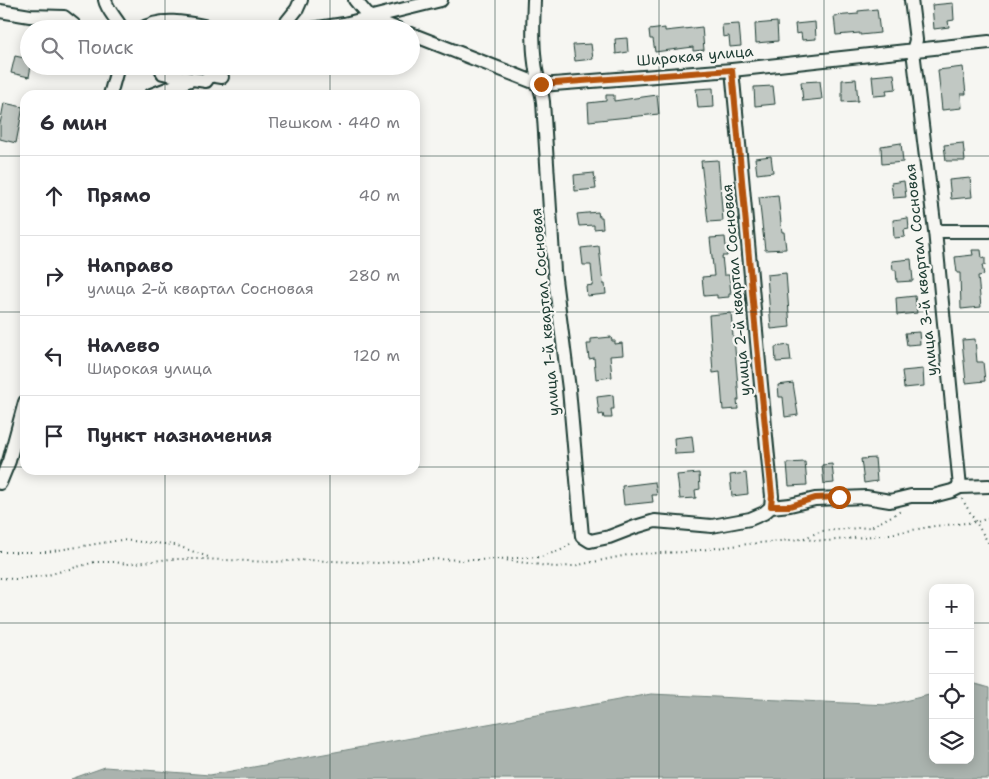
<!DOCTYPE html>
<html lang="ru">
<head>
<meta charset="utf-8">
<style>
	:root { --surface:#fff; --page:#f7f7f7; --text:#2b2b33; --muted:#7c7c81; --line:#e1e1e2 }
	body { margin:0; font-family:"Shantell Sans",sans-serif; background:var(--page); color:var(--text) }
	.controls { position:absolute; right:15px; bottom:15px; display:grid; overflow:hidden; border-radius:10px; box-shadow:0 2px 12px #0003 }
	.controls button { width:45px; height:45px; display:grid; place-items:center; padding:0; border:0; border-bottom:1px solid var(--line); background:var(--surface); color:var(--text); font:25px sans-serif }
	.stop { position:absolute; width:15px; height:15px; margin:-11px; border:4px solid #b45309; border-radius:50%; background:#fff }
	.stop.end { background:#b45309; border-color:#fff; box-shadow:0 1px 5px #0008 }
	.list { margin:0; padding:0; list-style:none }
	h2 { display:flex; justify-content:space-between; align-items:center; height:65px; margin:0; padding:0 20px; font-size:21px }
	h2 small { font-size:16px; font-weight:400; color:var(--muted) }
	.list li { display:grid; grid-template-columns:32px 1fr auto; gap:15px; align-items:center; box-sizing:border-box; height:80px; padding:0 20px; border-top:1px solid var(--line) }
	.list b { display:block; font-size:19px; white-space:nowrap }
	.list p { margin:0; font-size:16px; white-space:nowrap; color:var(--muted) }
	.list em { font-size:16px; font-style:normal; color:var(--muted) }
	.icon { flex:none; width:28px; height:28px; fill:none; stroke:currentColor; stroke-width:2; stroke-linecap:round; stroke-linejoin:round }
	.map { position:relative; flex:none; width:989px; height:779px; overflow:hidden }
	.search { position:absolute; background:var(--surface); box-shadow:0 2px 12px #0003; left:20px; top:20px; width:400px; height:55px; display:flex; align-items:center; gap:12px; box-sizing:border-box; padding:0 18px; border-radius:28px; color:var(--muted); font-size:19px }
	.panel { position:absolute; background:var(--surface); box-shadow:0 2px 12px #0003; left:20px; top:90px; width:400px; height:385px; border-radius:15px }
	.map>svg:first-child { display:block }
	.water { fill:#aab3ae; stroke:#72847d }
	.building { fill:#c1c8c3; stroke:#1f3d34 }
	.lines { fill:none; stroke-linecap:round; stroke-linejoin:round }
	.minor-casing { stroke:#1f3d34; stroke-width:16 }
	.path { stroke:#1f3d34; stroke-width:2; stroke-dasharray:1 4; stroke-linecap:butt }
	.minor { stroke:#f6f6f2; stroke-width:12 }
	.route { stroke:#b45309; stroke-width:6 }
	.grid { fill:none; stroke:#1f3d34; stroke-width:1; stroke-opacity:0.55 }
	.labels { text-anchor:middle; stroke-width:4.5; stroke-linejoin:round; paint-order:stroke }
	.street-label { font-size:15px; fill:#1f3d34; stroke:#f6f6f2 }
</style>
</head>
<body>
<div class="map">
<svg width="989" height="779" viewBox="0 0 989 779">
	<rect width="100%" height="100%" fill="#f6f6f2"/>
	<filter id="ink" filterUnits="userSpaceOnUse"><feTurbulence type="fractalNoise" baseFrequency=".02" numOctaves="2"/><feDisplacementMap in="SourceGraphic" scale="10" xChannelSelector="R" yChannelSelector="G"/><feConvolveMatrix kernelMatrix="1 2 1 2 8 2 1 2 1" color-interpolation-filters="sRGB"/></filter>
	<g filter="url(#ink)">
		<polygon class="water" points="975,684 989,688 989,779 71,779 105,767 210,775 651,694 888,705 933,694 933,760 970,760 970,685"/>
		<g class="building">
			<polygon points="953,3 954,20 948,21 949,27 934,29 932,5"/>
			<polygon points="877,9 880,33 860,35 860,33 836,35 834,16 858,14 858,11"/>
			<polygon points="777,22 778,41 756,43 755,24"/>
			<polygon points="815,22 816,39 802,40 801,33 796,34 795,24"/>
			<polygon points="739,24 741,46 730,47 729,36 723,37 722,25"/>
			<polygon points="702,27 704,50 693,51 693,47 655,52 653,39 650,39 649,30 665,28 665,31"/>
			<polygon points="627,38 628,52 616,54 615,39"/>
			<polygon points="591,44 593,59 575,61 573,45"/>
			<polygon points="15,56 29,59 29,66 31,66 29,77 11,73"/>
			<polygon points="963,67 966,94 961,94 962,108 942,110 938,70"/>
			<polygon points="894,74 896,89 886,90 887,95 874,96 872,76"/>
			<polygon points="856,79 858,101 842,102 842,80"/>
			<polygon points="820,81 822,99 803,101 801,82"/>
			<polygon points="773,86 775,104 755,106 754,87"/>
			<polygon points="713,88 714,107 698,108 696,89"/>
			<polygon points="606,95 614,95 614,101 657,95 659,114 589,121 588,103 606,101"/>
			<polygon points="4,103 23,107 16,143 0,139 0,124"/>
			<polygon points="901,143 903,162 882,164 881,146"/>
			<polygon points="963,143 965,161 946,161 944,145"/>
			<polygon points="771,156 773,172 757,174 755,158"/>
			<polygon points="718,160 723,221 708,222 701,161"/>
			<polygon points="594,173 596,189 575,191 574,175"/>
			<polygon points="970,178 972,197 951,199 949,180"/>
			<polygon points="904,181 906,197 893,198 891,183"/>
			<polygon points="778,195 782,232 784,232 786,249 765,250 759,197"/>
			<polygon points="598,212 599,217 602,217 603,228 594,229 594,225 579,226 577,214"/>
			<polygon points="908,218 909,229 904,230 905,237 894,238 893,220"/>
			<polygon points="725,237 727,256 722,256 724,275 729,275 731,294 729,294 729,297 717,298 717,295 704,296 702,277 714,276 710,238"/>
			<polygon points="599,246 603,284 605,284 606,294 587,296 586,286 593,285 591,265 583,265 581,248"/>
			<polygon points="972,250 981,250 982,258 985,257 985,265 982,265 984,275 978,276 981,307 961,309 960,273 957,273 955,257 973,255"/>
			<polygon points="911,259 913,281 897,282 896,270 893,270 892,261"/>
			<polygon points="786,273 790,327 771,329 767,275"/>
			<polygon points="915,296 917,313 897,315 896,298"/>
			<polygon points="731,313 733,336 734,336 739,400 737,400 738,409 723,410 720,372 713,373 709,315"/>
			<polygon points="919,332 920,344 907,345 905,333"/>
			<polygon points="611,337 612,341 615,341 615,344 622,343 623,355 610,356 612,377 596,379 594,358 589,359 587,344 591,344 591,339"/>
			<polygon points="975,339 977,362 983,362 985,381 966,383 962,340"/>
			<polygon points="789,345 791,361 776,362 775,347"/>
			<polygon points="923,369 924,386 904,388 902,371"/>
			<polygon points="793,383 798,415 785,417 783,397 779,397 778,385"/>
			<polygon points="613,395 614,409 611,409 612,418 604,418 603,414 599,415 597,397"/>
			<polygon points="692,436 694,453 675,454 674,438"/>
			<polygon points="875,458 877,481 864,483 861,459"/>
			<polygon points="805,462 807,485 789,486 787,463"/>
			<polygon points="832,464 834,483 824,484 822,465"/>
			<polygon points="699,473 700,489 695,490 696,498 680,499 677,475"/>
			<polygon points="746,473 748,494 732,496 730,475"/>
			<polygon points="655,482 657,495 652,495 653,502 624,505 622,486"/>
		</g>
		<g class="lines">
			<g class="minor-casing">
				<g id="minor">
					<path d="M105 0C107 10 117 19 122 29"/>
					<polyline points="355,0 370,18 398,29"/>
					<path d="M534 0C533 25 532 51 537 75 539 84 542 93 543 102L554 271 569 389 582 536 590 541 609 537 635 527 655 521 712 526 750 519 764 513 771 507 790 505 815 499 866 497 890 501 911 496H933L952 491 960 487 989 486"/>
					<polyline points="911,0 916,40 913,51 935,231 960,487"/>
					<polyline points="0,11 30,16 64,17 74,25 75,29"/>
					<path d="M142 29C163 15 196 25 219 29"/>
					<polyline points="281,29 297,9 301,0"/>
					<polyline points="312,29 344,24 441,0"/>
					<polyline points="411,34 541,85 732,70 989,42"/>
					<polyline points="160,66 163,73 191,79"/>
					<path d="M732 70C746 212 757 354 772 496L771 507"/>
					<polyline points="110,95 118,66"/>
					<polyline points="151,95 193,79 206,81 210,75 222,77"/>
					<polyline points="935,231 989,231"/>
					<polyline points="0,483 9,461 25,402"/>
				</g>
			</g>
			<g class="path">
				<polyline points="962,499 989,544"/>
				<polyline points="804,538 822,531 871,527 901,511"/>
				<polyline points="0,552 46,552 121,540 175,545 211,558"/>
				<polyline points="497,559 555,567 573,566 633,554 685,552 748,544 801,539 827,541 890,534 935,526 977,522 989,518"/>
				<polyline points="0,578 15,579 44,576 95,562 114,562 127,564 170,559 201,559 272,562 306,560 380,563 424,559 475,560 541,557 561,550 573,542"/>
			</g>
			<use href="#minor" class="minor"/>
		</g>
	</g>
	<g class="lines" filter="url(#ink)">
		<polyline class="route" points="541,84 732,70 757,346 772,496 771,506 790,506 815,498 839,497"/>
	</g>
	<path class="grid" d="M165 0V29M330 0V29M495 0V779M659 0V779M824 0V779M165 66V95M330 66V95M0 156H25M415 156H989M0 312H25M415 312H989M0 467H25M415 467H989M165 470V779M330 470V779M0 623H933M970 623H989"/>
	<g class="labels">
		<g class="street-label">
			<text transform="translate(695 56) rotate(-5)" y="5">Широкая улица</text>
			<text transform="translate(921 270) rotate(-96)" y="5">улица 3-й квартал Сосновая</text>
			<text transform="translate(736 290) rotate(-95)" y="5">улица 2-й квартал Сосновая</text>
			<text transform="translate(545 312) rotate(-95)" y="5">улица 1-й квартал Сосновая</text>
		</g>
	</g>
</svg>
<div class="controls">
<button>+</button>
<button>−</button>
<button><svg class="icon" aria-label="locate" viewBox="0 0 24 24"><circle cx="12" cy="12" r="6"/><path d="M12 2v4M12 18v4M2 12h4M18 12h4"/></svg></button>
<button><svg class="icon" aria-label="layers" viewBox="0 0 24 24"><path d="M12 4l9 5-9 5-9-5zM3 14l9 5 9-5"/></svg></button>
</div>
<div class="stop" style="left:839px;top:497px"></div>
<div class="stop end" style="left:541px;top:84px"></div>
<div class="search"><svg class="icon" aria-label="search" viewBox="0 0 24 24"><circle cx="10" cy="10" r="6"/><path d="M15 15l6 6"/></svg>Поиск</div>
<section class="panel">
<h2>6 мин<small>Пешком · 440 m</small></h2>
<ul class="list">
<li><svg class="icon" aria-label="ahead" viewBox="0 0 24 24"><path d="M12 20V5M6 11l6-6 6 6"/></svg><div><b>Прямо</b></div><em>40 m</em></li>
<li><svg class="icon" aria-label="right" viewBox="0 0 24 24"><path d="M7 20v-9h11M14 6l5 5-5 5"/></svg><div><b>Направо</b><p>улица 2-й квартал Сосновая</p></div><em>280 m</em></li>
<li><svg class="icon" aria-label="left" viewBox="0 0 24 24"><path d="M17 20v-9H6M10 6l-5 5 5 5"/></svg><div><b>Налево</b><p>Широкая улица</p></div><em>120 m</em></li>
<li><svg class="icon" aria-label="arrive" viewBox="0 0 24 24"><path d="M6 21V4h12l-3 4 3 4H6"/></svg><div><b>Пункт назначения</b></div></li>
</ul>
</section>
</div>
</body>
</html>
